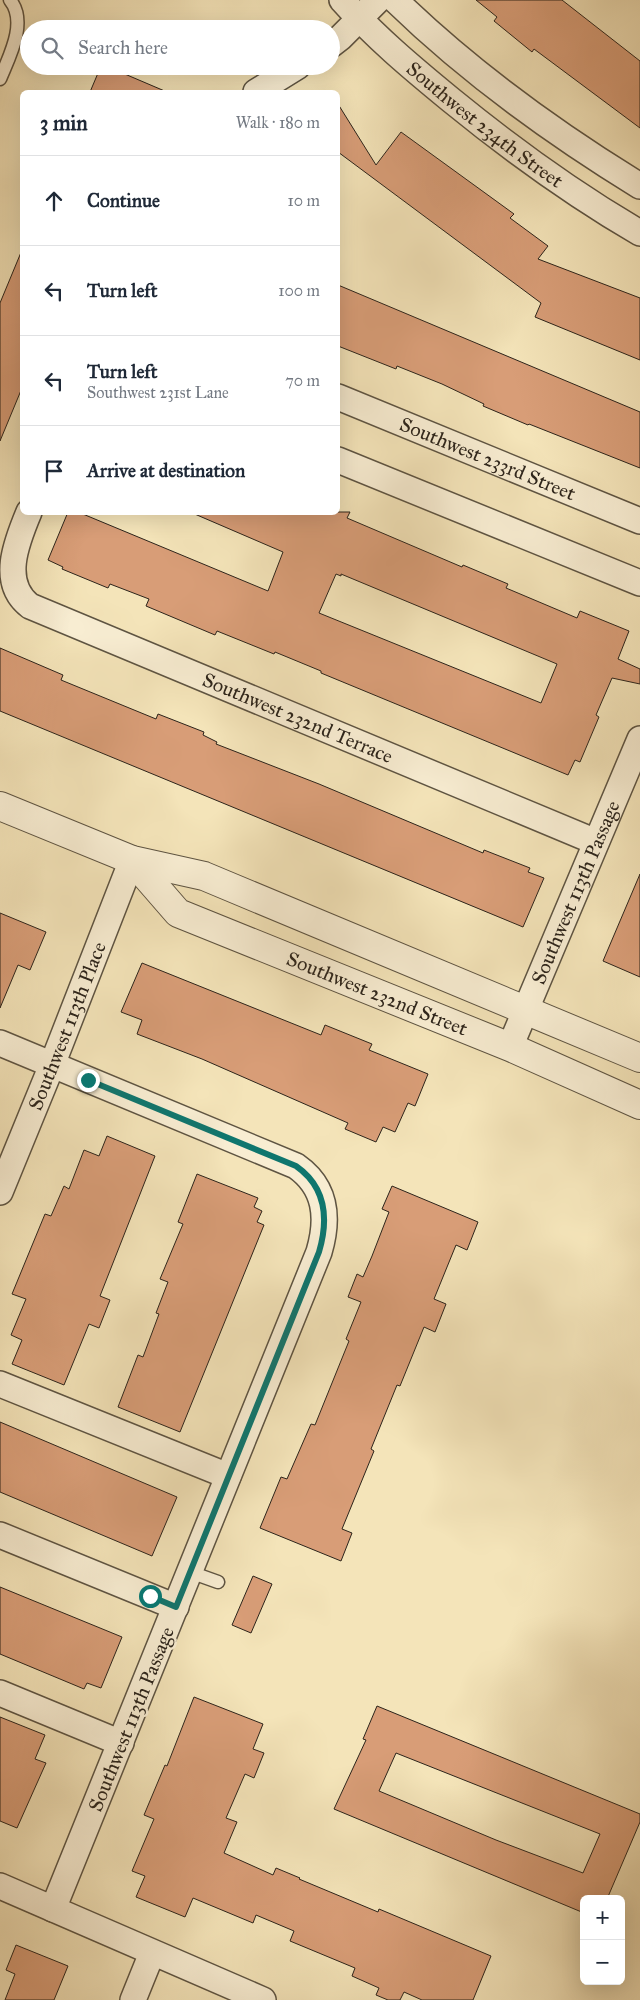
<!DOCTYPE html>
<html lang="en">
<head>
<meta charset="utf-8">
<style>
	:root { --surface:#fff; --page:#f6f6f7; --text:#1f2937; --muted:#747a83; --line:#e0e1e3 }
	body { margin:0; font-family:"IM FELL Great Primer",serif; background:var(--page); color:var(--text) }
	.controls { position:absolute; right:15px; bottom:15px; display:grid; overflow:hidden; border-radius:8px; box-shadow:0 5px 20px #0002 }
	.controls button { width:45px; height:45px; display:grid; place-items:center; padding:0; border:0; border-bottom:1px solid var(--line); background:var(--surface); color:var(--text); font:25px sans-serif }
	.stop { position:absolute; width:15px; height:15px; margin:-11px; border:4px solid #0f766e; border-radius:50%; background:#fff }
	.stop.end { background:#0f766e; border-color:#fff; box-shadow:0 1px 5px #0008 }
	.list { margin:0; padding:0; list-style:none }
	h2 { display:flex; justify-content:space-between; align-items:center; height:65px; margin:0; padding:0 20px; font-size:21px }
	h2 small { font-size:16px; font-weight:400; color:var(--muted) }
	.list li { display:grid; grid-template-columns:32px 1fr auto; gap:15px; align-items:center; box-sizing:border-box; height:90px; padding:0 20px; border-top:1px solid var(--line) }
	.list b { display:block; font-size:19px; white-space:nowrap }
	.list p { margin:0; font-size:16px; white-space:nowrap; color:var(--muted) }
	.list em { font-size:16px; font-style:normal; color:var(--muted) }
	.icon { flex:none; width:28px; height:28px; fill:none; stroke:currentColor; stroke-width:2; stroke-linecap:round; stroke-linejoin:round }
	.map { position:relative; flex:none; width:640px; height:2000px; overflow:hidden }
	.search { position:absolute; background:var(--surface); box-shadow:0 5px 20px #0002; left:20px; top:20px; width:320px; height:55px; display:flex; align-items:center; gap:12px; box-sizing:border-box; padding:0 18px; border-radius:28px; color:var(--muted); font-size:19px }
	.panel { position:absolute; background:var(--surface); box-shadow:0 5px 20px #0002; left:20px; top:90px; width:320px; height:425px; border-radius:8px }
	.map>svg:first-child { display:block }
	.building { fill:#d89d77; stroke:#2c241b; fill-rule:evenodd }
	.lines { fill:none; stroke-linecap:round; stroke-linejoin:round }
	.service-casing { stroke:#5e5442; stroke-width:15 }
	.minor-casing { stroke:#5e5442; stroke-width:28 }
	.tertiary-casing { stroke:#5e5442; stroke-width:30 }
	.service { stroke:#f8edd2; stroke-width:12 }
	.minor { stroke:#f8edd2; stroke-width:25 }
	.tertiary { stroke:#f8edd2; stroke-width:28 }
	.route { stroke:#0f766e; stroke-width:6 }
	.labels { text-anchor:middle; stroke-width:5; stroke-linejoin:round; paint-order:stroke }
	.street-label { font-size:20px; fill:#2c241b; stroke:#f8edd2 }
</style>
</head>
<body>
<div class="map">
<svg width="640" height="2000" viewBox="0 0 640 2000">
	<rect width="100%" height="100%" fill="#f4e4b9"/>
	<filter id="stains"><feTurbulence type="fractalNoise" baseFrequency=".004" numOctaves="4"/><feColorMatrix values="0 0 0 0 .2 0 0 0 0 .09 0 0 0 0 .02 0 0 0 .5 -.17"/></filter>
	<radialGradient id="worn" r=".72"><stop offset=".6" stop-color="#630" stop-opacity="0"/><stop offset="1" stop-color="#630" stop-opacity=".3"/></radialGradient>
	<g class="building">
		<polygon points="476,0 562,0 640,61 640,128 534,49 532,52 494,21 497,17"/>
		<polygon points="101,66 106,66 167,92 90,92"/>
		<polygon points="338,104 376,165 401,132 514,214 510,218 548,246 538,259 640,298 640,360 535,317 541,303 338,152"/>
		<polygon points="22,250 22,388 0,441 0,303"/>
		<polygon points="338,285 640,412 640,468 529,424 528,425 483,406 484,404 442,384 397,366 396,369 338,346"/>
		<path d="M68 512H78L268 591 283 552 190 512H350L347 518 462 567 463 565 508 584 506 588 577 618 580 611 629 631 618 659 640 669V684L612 678 596 715 599 717 580 762 575 760 568 775 321 673V671L275 652 274 654 217 631 215 635 146 606 149 599 110 584 108 588 62 569 63 567 48 560ZM336 574 341 576V574L557 664 541 703 319 613Z"/>
		<polygon points="0,648 63,675 61,680 156,719 158,714 204,732 203,735 217,742 216,744 319,784 483,853 484,850 530,868 528,872 544,878 523,927 0,711"/>
		<polygon points="640,874 640,977 603,961"/>
		<polygon points="0,913 46,932 30,970 18,965 0,1008"/>
		<polygon points="142,963 321,1035 325,1025 372,1044 369,1050 428,1074 415,1106 408,1103 395,1132 383,1127 376,1142 345,1129 348,1123 202,1059 137,1034 142,1020 121,1012"/>
		<polygon points="107,1136 155,1156 100,1296 110,1300 99,1328 89,1324 64,1385 12,1364 22,1340 11,1335 26,1299 12,1294 45,1214 51,1216 64,1186 69,1189 84,1150 99,1156"/>
		<polygon points="197,1174 258,1198 254,1207 262,1211 257,1222 264,1225 180,1432 118,1407 138,1355 143,1357 159,1314 156,1313 168,1282 160,1279 183,1224 178,1222"/>
		<polygon points="392,1186 478,1222 467,1250 456,1245 434,1299 446,1304 435,1332 424,1327 400,1386 397,1385 371,1449 374,1451 342,1529 352,1533 341,1561 260,1528 281,1477 287,1479 311,1424 315,1425 349,1341 346,1339 361,1302 348,1297 357,1274 363,1277 372,1256 389,1212 382,1209"/>
		<polygon points="0,1422 177,1497 152,1556 0,1492"/>
		<polygon points="253,1576 272,1584 251,1633 232,1625"/>
		<polygon points="0,1587 122,1637 101,1688 87,1683 84,1689 0,1654"/>
		<polygon points="194,1697 263,1724 253,1749 264,1753 254,1778 245,1774 226,1818 237,1822 224,1853 273,1875 276,1868 300,1878 299,1879 378,1912 379,1909 491,1956 473,2000 422,2000 404,1992 400,2000 388,2000 376,1995 379,1988 352,1976 355,1968 290,1941 294,1931 256,1915 253,1923 193,1898 185,1917 136,1897 145,1876 132,1871 154,1819 144,1815 165,1765 167,1766"/>
		<path d="M377 1706 640 1814V1822L607 1899H584V1913L334 1809 366 1740 363 1739ZM396 1753 600 1834 583 1873 496 1840 379 1791Z"/>
		<polygon points="0,1717 45,1735 35,1759 46,1763 17,1828 0,1821"/>
		<polygon points="16,1945 68,1966 54,2000 5,2000 15,1974 6,1970"/>
	</g>
	<g class="lines">
		<g class="service-casing">
			<g id="service">
				<path d="M0 79C9 57 28 22 10 0"/>
				<polyline points="190,1572 218,1582"/>
			</g>
		</g>
		<g class="minor-casing">
			<g id="minor">
				<path id="s1" d="M342 0C375 37 412 68 451 100 511 149 573 194 640 233"/>
				<path d="M395 0C468 71 552 132 640 186"/>
				<polyline points="331,45 340,38 378,0"/>
				<polyline points="256,92 298,66"/>
				<path id="s2" d="M338 397 640 521"/>
				<polyline points="338,460 640,583"/>
				<path id="s3" d="M29 512C16 543 0 583 30 606L596 842"/>
				<path d="M0 1043 296 1166C326 1187 329 1218 319 1252L53 1909"/>
				<path id="s4" d="M510 1047 640 739"/>
				<path id="s5" d="M0 1192 52 1065 132 860"/>
				<polyline points="0,1384 228,1476"/>
				<polyline points="0,1535 176,1607"/>
				<polyline points="0,1693 121,1743"/>
				<polyline points="0,1886 263,2000"/>
				<polyline points="133,2000 152,1953"/>
			</g>
		</g>
		<g class="tertiary-casing">
			<g id="tertiary">
				<polyline points="0,806 132,860 204,876 640,1058"/>
				<path id="s6" d="M132 860 178 913 510 1047 640 1105"/>
			</g>
		</g>
		<use href="#service" class="service"/>
		<use href="#minor" class="minor"/>
		<use href="#tertiary" class="tertiary"/>
	</g>
	<g class="lines">
		<path class="route" d="M88 1080 296 1166C326 1187 329 1218 319 1252L176 1607 150 1596"/>
	</g>
	<g class="labels">
		<g class="street-label">
			<text dy="7" stroke="none"><textPath href="#s1" startOffset="190">Southwest 234th Street</textPath></text>
			<text dy="7" stroke="none"><textPath href="#s2" startOffset="162">Southwest 233rd Street</textPath></text>
			<text dy="7" stroke="none"><textPath href="#s3" startOffset="392">Southwest 232nd Terrace</textPath></text>
			<text dy="7" stroke="none"><textPath href="#s4" startOffset="168">Southwest 113th Passage</textPath></text>
			<text dy="7" stroke="none"><textPath href="#s6" startOffset="285">Southwest 232nd Street</textPath></text>
			<text dy="7" stroke="none"><textPath href="#s5" startOffset="179">Southwest 113th Place</textPath></text>
			<text transform="translate(131 1719) rotate(-68)" y="7">Southwest 113th Passage</text>
		</g>
	</g>
	<rect width="100%" height="100%" filter="url(#stains)"/>
	<rect width="100%" height="100%" fill="url(#worn)"/>
</svg>
<div class="controls">
<button>+</button>
<button>−</button>
</div>
<div class="stop" style="left:150px;top:1596px"></div>
<div class="stop end" style="left:88px;top:1080px"></div>
<div class="search"><svg class="icon" aria-label="search" viewBox="0 0 24 24"><circle cx="10" cy="10" r="6"/><path d="M15 15l6 6"/></svg>Search here</div>
<section class="panel">
<h2>3 min<small>Walk · 180 m</small></h2>
<ul class="list">
<li><svg class="icon" aria-label="ahead" viewBox="0 0 24 24"><path d="M12 20V5M6 11l6-6 6 6"/></svg><div><b>Continue</b></div><em>10 m</em></li>
<li><svg class="icon" aria-label="left" viewBox="0 0 24 24"><path d="M17 20v-9H6M10 6l-5 5 5 5"/></svg><div><b>Turn left</b></div><em>100 m</em></li>
<li><svg class="icon" aria-label="left" viewBox="0 0 24 24"><path d="M17 20v-9H6M10 6l-5 5 5 5"/></svg><div><b>Turn left</b><p>Southwest 231st Lane</p></div><em>70 m</em></li>
<li><svg class="icon" aria-label="arrive" viewBox="0 0 24 24"><path d="M6 21V4h12l-3 4 3 4H6"/></svg><div><b>Arrive at destination</b></div></li>
</ul>
</section>
</div>
</body>
</html>
